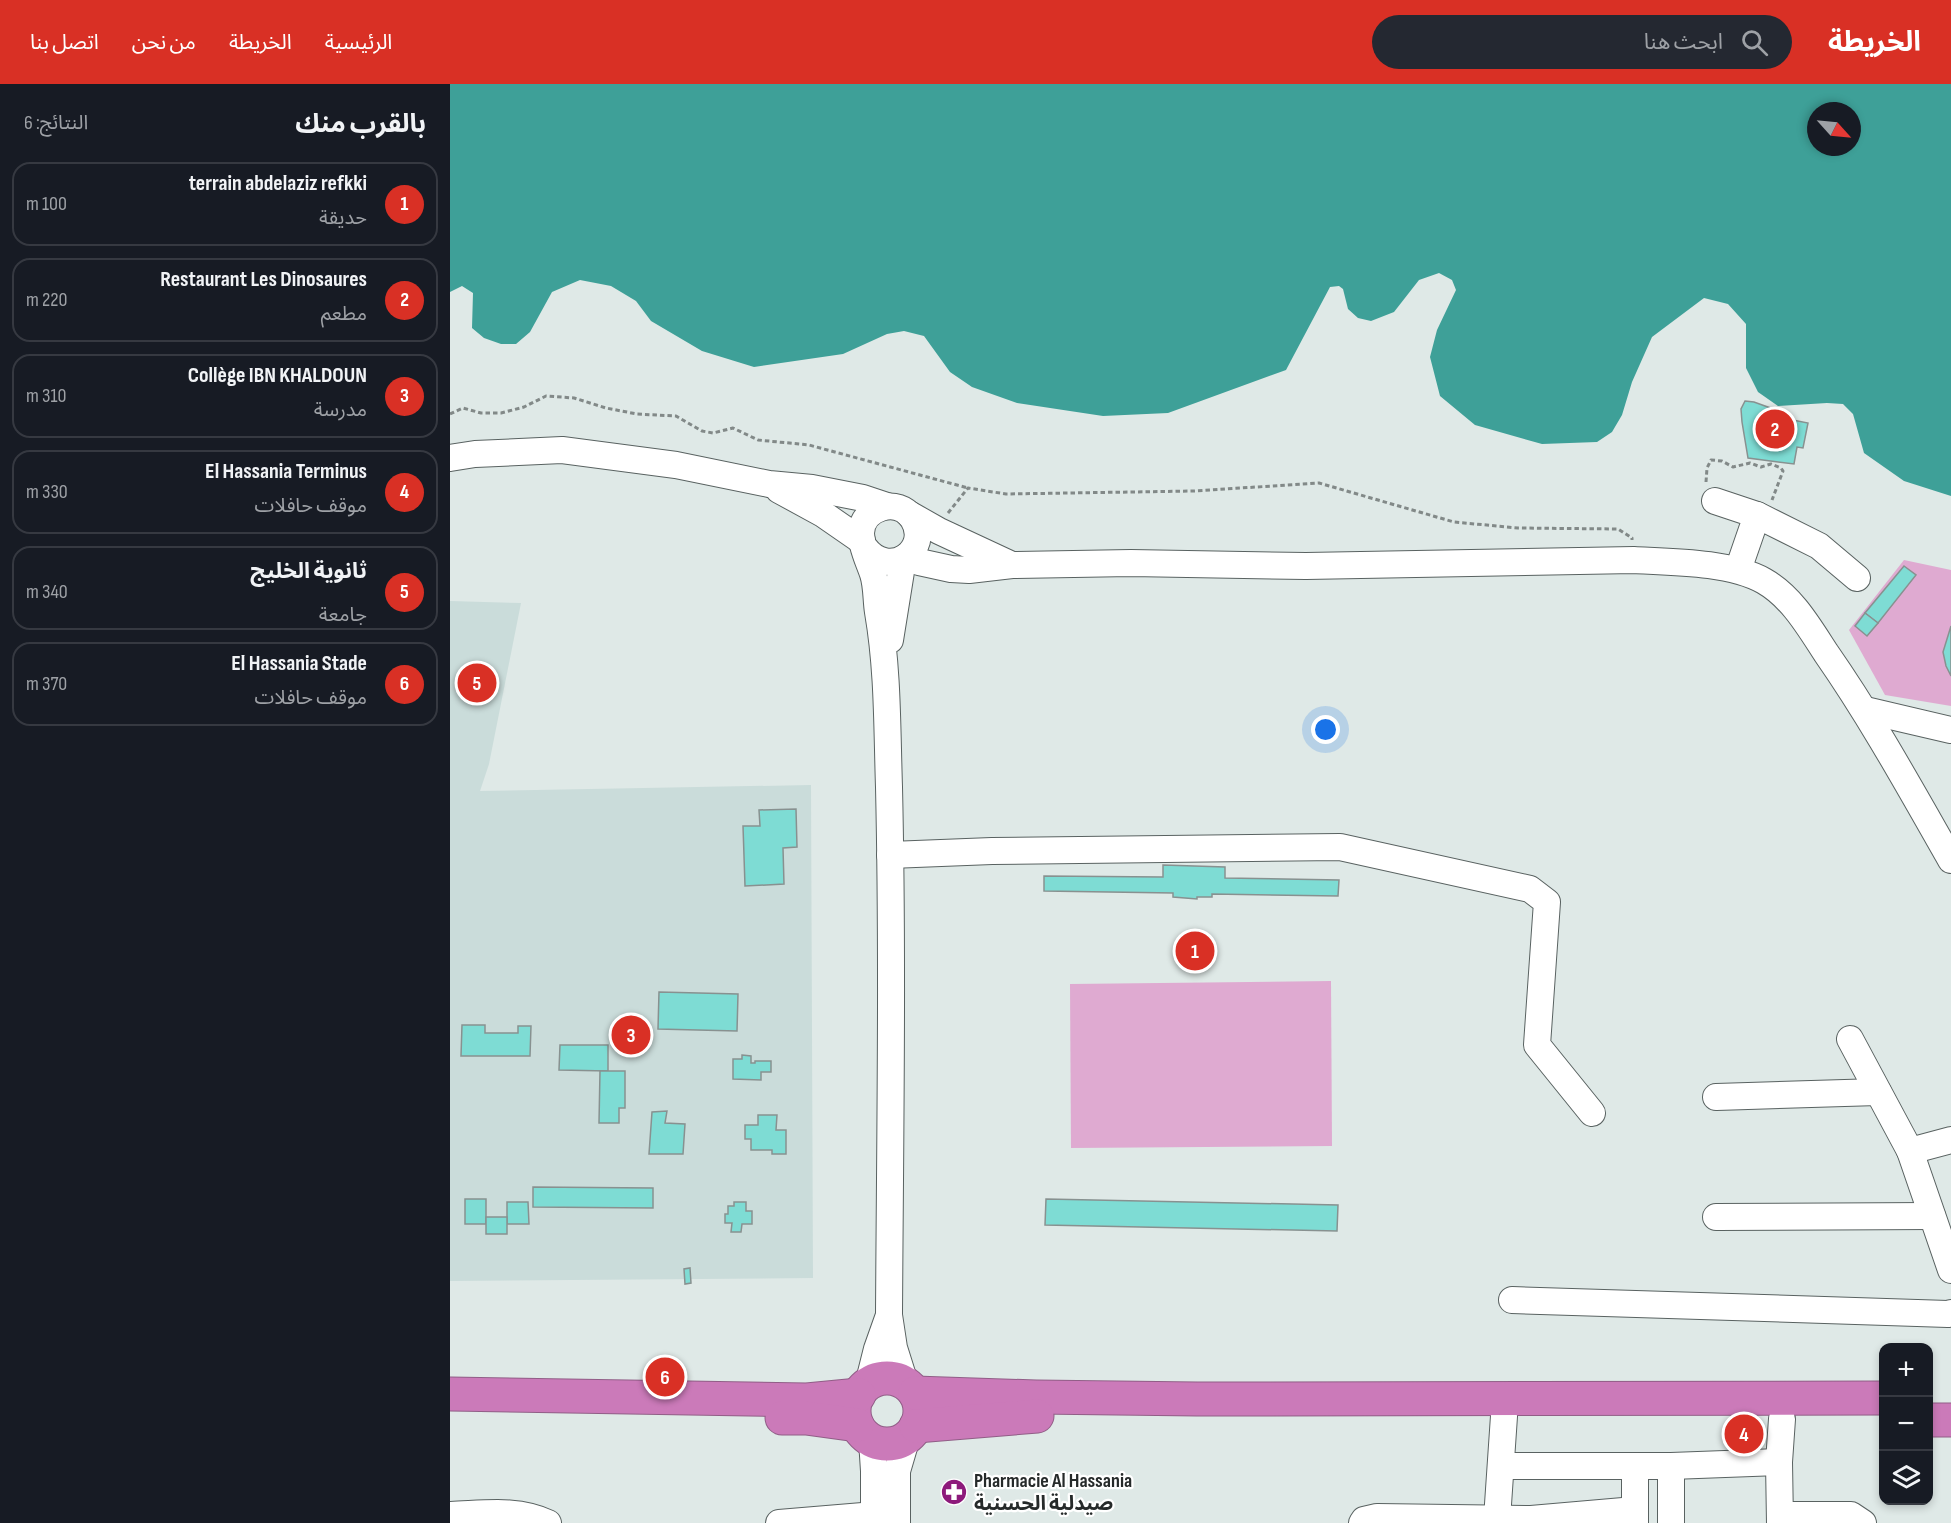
<!DOCTYPE html>
<html lang="ar">
<head>
<meta charset="utf-8">
<style>
	:root { --surface:#171b24; --page:#242831; --text:#f1f3f6; --muted:#9ea1a6; --line:#363941; --accent:#d93025 }
	body { margin:0; font-family:"Sofia Sans Condensed","Noto Sans Arabic",sans-serif; background:var(--page); color:var(--text); direction:rtl }
	.controls { position:absolute; right:18px; bottom:18px; display:grid; overflow:hidden; border-radius:12px; box-shadow:0 3px 9px #0003 }
	.controls button { width:54px; height:54px; display:grid; place-items:center; padding:0; border:0; border-bottom:2px solid var(--line); background:var(--surface); color:var(--text); font:30px sans-serif }
	.compass { position:absolute; left:1357px; top:18px; width:54px; height:54px; border-radius:50%; background:var(--surface); box-shadow:0 3px 9px #0003; rotate:117deg }
	.you { position:absolute; left:876px; top:646px; width:21px; height:21px; margin:-15px; border:4px solid #fff; border-radius:50%; background:#1a73e8; box-shadow:0 0 0 9px #1a73e833 }
	.badge { display:grid; place-items:center; width:39px; height:39px; border-radius:50%; background:var(--accent); color:#fff; font-size:20px; font-weight:700 }
	.pin { position:absolute; translate:-50% -50%; border:3px solid #fff; box-shadow:0 2px 6px #0006 }
	.list { margin:0; padding:0; list-style:none }
	h2 { display:flex; justify-content:space-between; align-items:center; height:78px; margin:0; padding:0 24px; font-size:26px }
	h2 small { font-size:20px; font-weight:400; color:var(--muted) }
	.list li { display:grid; grid-template-columns:39px 1fr auto; gap:18px; align-items:center; box-sizing:border-box; height:84px; margin:0 12px 12px; padding:0 12px; border:2px solid var(--line); border-radius:18px }
	.list b { display:block; font-size:22px; white-space:nowrap }
	.list p { margin:0; font-size:20px; white-space:nowrap; color:var(--muted) }
	.list em { font-size:20px; font-style:normal; color:var(--muted) }
	.icon { flex:none; width:33px; height:33px; fill:none; stroke:currentColor; stroke-width:2; stroke-linecap:round; stroke-linejoin:round }
	.map { position:relative; flex:none; width:1501px; height:1439px; overflow:hidden; direction:ltr }
	header { display:flex; align-items:center; gap:36px; box-sizing:border-box; height:84px; padding:0 30px; background:var(--accent); color:#fff }
	header strong { font-size:28px }
	nav { display:flex; gap:33px; margin-inline-start:auto; font-size:21px }
	.search { width:420px; height:54px; background:var(--page); display:flex; align-items:center; gap:15px; box-sizing:border-box; padding:0 21px; border-radius:33px; color:var(--muted); font-size:22px }
	main { display:flex }
	aside { flex:1; background:var(--surface) }
	.map>svg:first-child { display:block }
	.built { fill:#cadcda }
	.green { fill:#dfaad1 }
	.water { fill:#3ea098; fill-rule:evenodd }
	.building { fill:#7edcd4; stroke:#889190; stroke-width:1.5 }
	.lines { fill:none; stroke-linecap:round; stroke-linejoin:round }
	.minor-casing { stroke:#596261; stroke-width:28 }
	.highway-casing { stroke:#915e87; stroke-width:35 }
	.path { stroke:#828988; stroke-width:3; stroke-dasharray:4.5 3; stroke-linecap:butt }
	.minor { stroke:#fff; stroke-width:26 }
	.highway { stroke:#cb7ab9; stroke-width:33 }
	.labels { text-anchor:middle; stroke-width:4.5; stroke-linejoin:round; paint-order:stroke }
	.poi-label { font-size:20px; font-weight:bold; fill:#262a2a; stroke:#fff; text-anchor:start }
</style>
</head>
<body>
<header>
<strong>الخريطة</strong>
<div class="search"><svg class="icon" aria-label="search" viewBox="0 0 24 24"><circle cx="10" cy="10" r="6"/><path d="M15 15l6 6"/></svg>ابحث هنا</div>
<nav><a>الرئيسية</a><a>الخريطة</a><a>من نحن</a><a>اتصل بنا</a></nav>
</header>
<main>
<div class="map">
<svg width="1501" height="1439" viewBox="0 0 1501 1439">
	<rect width="100%" height="100%" fill="#dfe9e7"/>
	<polygon class="built" points="0,517 71,519 39,680 30,707 361,701 363,1194 0,1197"/>
	<g class="green">
		<polygon points="1454,476 1501,486 1501,622 1435,611 1399,546"/>
		<polygon points="881,897 882,1062 621,1064 620,900"/>
	</g>
	<path class="water" d="M0 0H1501V412L1454 397 1414 369 1403 330 1393 320 1377 319 1328 322 1308 308 1296 284V240L1278 220 1254 214 1202 253 1182 298 1172 331 1162 348 1147 358 1092 360 1025 341 990 312 980 273 987 246 1006 206 1002 196 989 189 969 196 944 228 921 237 908 234 898 225 893 205 889 202 880 203 836 286 718 329 653 332 567 319 522 303 500 288 474 252 454 247 437 250 393 270 304 283 252 267 201 237 186 217 161 202 130 196 102 208 80 248 66 260H51L34 254 22 244 23 209 12 202 0 208ZM1366 27H1402V63H1366Z"/>
	<g class="building">
		<polygon points="1295,317 1304,318 1326,326 1333,334 1358,339 1353,364 1347,363 1344,380 1298,374 1292,338 1291,325"/>
		<polygon points="1454,482 1466,491 1428,539 1415,529"/>
		<polygon points="1415,529 1428,539 1417,552 1405,542"/>
		<polygon points="1501,542 1501,592 1496,582 1493,568"/>
		<polygon points="346,725 347,763 333,764 334,800 295,802 293,742 310,742 309,726"/>
		<polygon points="713,781 775,783 775,794 889,796 888,812 762,810 762,813 747,813 747,815 723,813 723,809 594,807 594,792 713,793"/>
		<polygon points="209,908 288,910 287,947 208,945"/>
		<polygon points="12,941 35,941 35,949 68,949 68,942 81,942 80,972 11,972"/>
		<polygon points="110,961 158,961 158,987 109,986"/>
		<polygon points="292,971 301,972 301,979 305,979 305,977 321,977 321,988 311,988 311,996 283,995 283,975 292,975"/>
		<polygon points="150,987 175,987 175,1024 169,1024 169,1039 149,1039"/>
		<polygon points="217,1027 215,1039 235,1040 233,1070 199,1070 202,1028"/>
		<polygon points="308,1031 327,1031 326,1046 336,1046 336,1070 322,1070 322,1066 301,1066 301,1055 295,1055 295,1041 308,1041"/>
		<polygon points="83,1103 203,1104 203,1124 83,1123"/>
		<rect x="15" y="1115" width="21" height="25"/>
		<polygon points="596,1115 888,1121 887,1147 595,1141"/>
		<polygon points="57,1118 78,1118 79,1140 57,1140"/>
		<polygon points="284,1118 296,1118 296,1127 302,1127 302,1140 292,1140 291,1148 281,1148 282,1139 275,1139 275,1130 278,1130 278,1122 284,1122"/>
		<rect x="36" y="1133" width="21" height="17"/>
		<polygon points="240,1184 241,1199 235,1200 234,1185"/>
	</g>
	<g class="lines">
		<g class="minor-casing">
			<g id="minor">
				<polyline points="0,374 25,370 112,366 226,381 319,400 362,404 413,414 437,422"/>
				<polyline points="329,406 373,430 412,457"/>
				<polyline points="1265,417 1307,431 1288,486"/>
				<polyline points="459,430 489,447 562,481"/>
				<polyline points="1307,431 1369,462 1407,494"/>
				<path d="M415 464C439 496 482 466 463 435 448 412 412 423 411 449 411 462 419 478 423 490 427 502 426 516 428 528 438 586 437 644 439 703 443 879 440 1055 439 1231L444 1264 455 1299"/>
				<path d="M456 473 469 478 501 485 519 486 562 481 681 479 856 482 1184 476C1223 478 1280 478 1314 497 1342 513 1359 543 1376 569 1422 635 1461 706 1501 776"/>
				<polyline points="440,556 453,475"/>
				<polyline points="1415,626 1501,646"/>
				<polyline points="440,771 542,767 890,763 1080,805 1097,818 1087,961 1142,1029"/>
				<polyline points="1400,955 1460,1067"/>
				<polyline points="1266,1013 1428,1008"/>
				<polyline points="1501,1056 1460,1067 1501,1186"/>
				<polyline points="1266,1133 1482,1132"/>
				<polyline points="1062,1216 1498,1230 1501,1229"/>
				<polyline points="418,1301 427,1265 438,1234"/>
				<polyline points="422,1356 424,1387 424,1439"/>
				<polyline points="1051,1382 1221,1382 1329,1378"/>
				<polyline points="1185,1382 1185,1426"/>
				<polyline points="1221,1382 1221,1439"/>
				<path d="M0 1431C33 1430 67 1424 98 1439"/>
				<polyline points="1330,1431 1401,1431 1413,1439"/>
				<polyline points="1047,1435 1054,1332"/>
				<polyline points="1081,1435 1185,1426 1185,1439"/>
				<polyline points="329,1439 425,1431"/>
				<polyline points="447,1439 447,1387 457,1353"/>
				<polyline points="912,1439 914,1436 927,1433 1081,1435 1081,1439"/>
				<polyline points="1330,1439 1329,1378 1332,1335"/>
			</g>
		</g>
		<g class="highway-casing">
			<g id="highway">
				<circle cx="437" cy="1327" r="33"/>
				<polyline points="465,1309 586,1313 747,1315 1434,1314"/>
				<polyline points="0,1310 357,1316 409,1311"/>
				<polyline points="332,1334 356,1334 407,1341"/>
				<polyline points="1478,1336 1501,1336"/>
				<polyline points="466,1342 587,1332"/>
			</g>
		</g>
		<g class="path">
			<polyline points="0,330 13,324 31,329 51,329 74,323 96,312 124,314 156,324 187,330 226,332 252,347 263,349 283,344 308,356 359,361 518,404"/>
			<polyline points="1256,398 1257,384 1261,376 1272,377 1283,383 1300,379 1311,383 1321,380 1331,384 1333,387 1322,416"/>
			<polyline points="498,429 518,404 556,410 744,407 869,399 1004,438 1068,444 1168,445 1182,454 1182,456"/>
		</g>
		<use href="#minor" class="minor"/>
		<use href="#highway" class="highway"/>
	</g>
	<defs>
		<g id="pharmacy-disc" transform="scale(1.35)"><circle r="9.5" fill="#8d1a7b" stroke="#fff"/><path d="M-2-6h4v4h4v4h-4v4h-4v-4h-4v-4h4Z" fill="#fff"/></g>
	</defs>
	<g fill-rule="evenodd">
		<use href="#pharmacy-disc" x="504" y="1408"/>
	</g>
	<g class="labels">
		<g class="poi-label">
			<text x="524" y="1403">Pharmacie Al Hassania<tspan x="524" dy="23">صيدلية الحسنية</tspan></text>
		</g>
	</g>
</svg>
<div class="controls">
<button>+</button>
<button>−</button>
<button><svg class="icon" aria-label="layers" viewBox="0 0 24 24"><path d="M12 4l9 5-9 5-9-5zM3 14l9 5 9-5"/></svg></button>
</div>
<svg class="compass" viewBox="-18 -18 36 36"><path d="M0-13l5 13h-10z" fill="#e53935"/><path d="M0 13l5-13h-10z" fill="#9ea1a6"/></svg>
<div class="you"></div>
<div class="pin badge" style="left:745px;top:867px">1</div>
<div class="pin badge" style="left:1325px;top:345px">2</div>
<div class="pin badge" style="left:181px;top:951px">3</div>
<div class="pin badge" style="left:1294px;top:1350px">4</div>
<div class="pin badge" style="left:27px;top:599px">5</div>
<div class="pin badge" style="left:215px;top:1293px">6</div>
</div>
<aside>
<h2>بالقرب منك<small>النتائج: 6</small></h2>
<ul class="list">
<li><span class="badge">1</span><div><b>terrain abdelaziz refkki</b><p>حديقة</p></div><em>100 m</em></li>
<li><span class="badge">2</span><div><b>Restaurant Les Dinosaures</b><p>مطعم</p></div><em>220 m</em></li>
<li><span class="badge">3</span><div><b>Collège IBN KHALDOUN</b><p>مدرسة</p></div><em>310 m</em></li>
<li><span class="badge">4</span><div><b>El Hassania Terminus</b><p>موقف حافلات</p></div><em>330 m</em></li>
<li><span class="badge">5</span><div><b>ثانوية الخليج</b><p>جامعة</p></div><em>340 m</em></li>
<li><span class="badge">6</span><div><b>El Hassania Stade</b><p>موقف حافلات</p></div><em>370 m</em></li>
</ul>
</aside>
</main>
</body>
</html>
